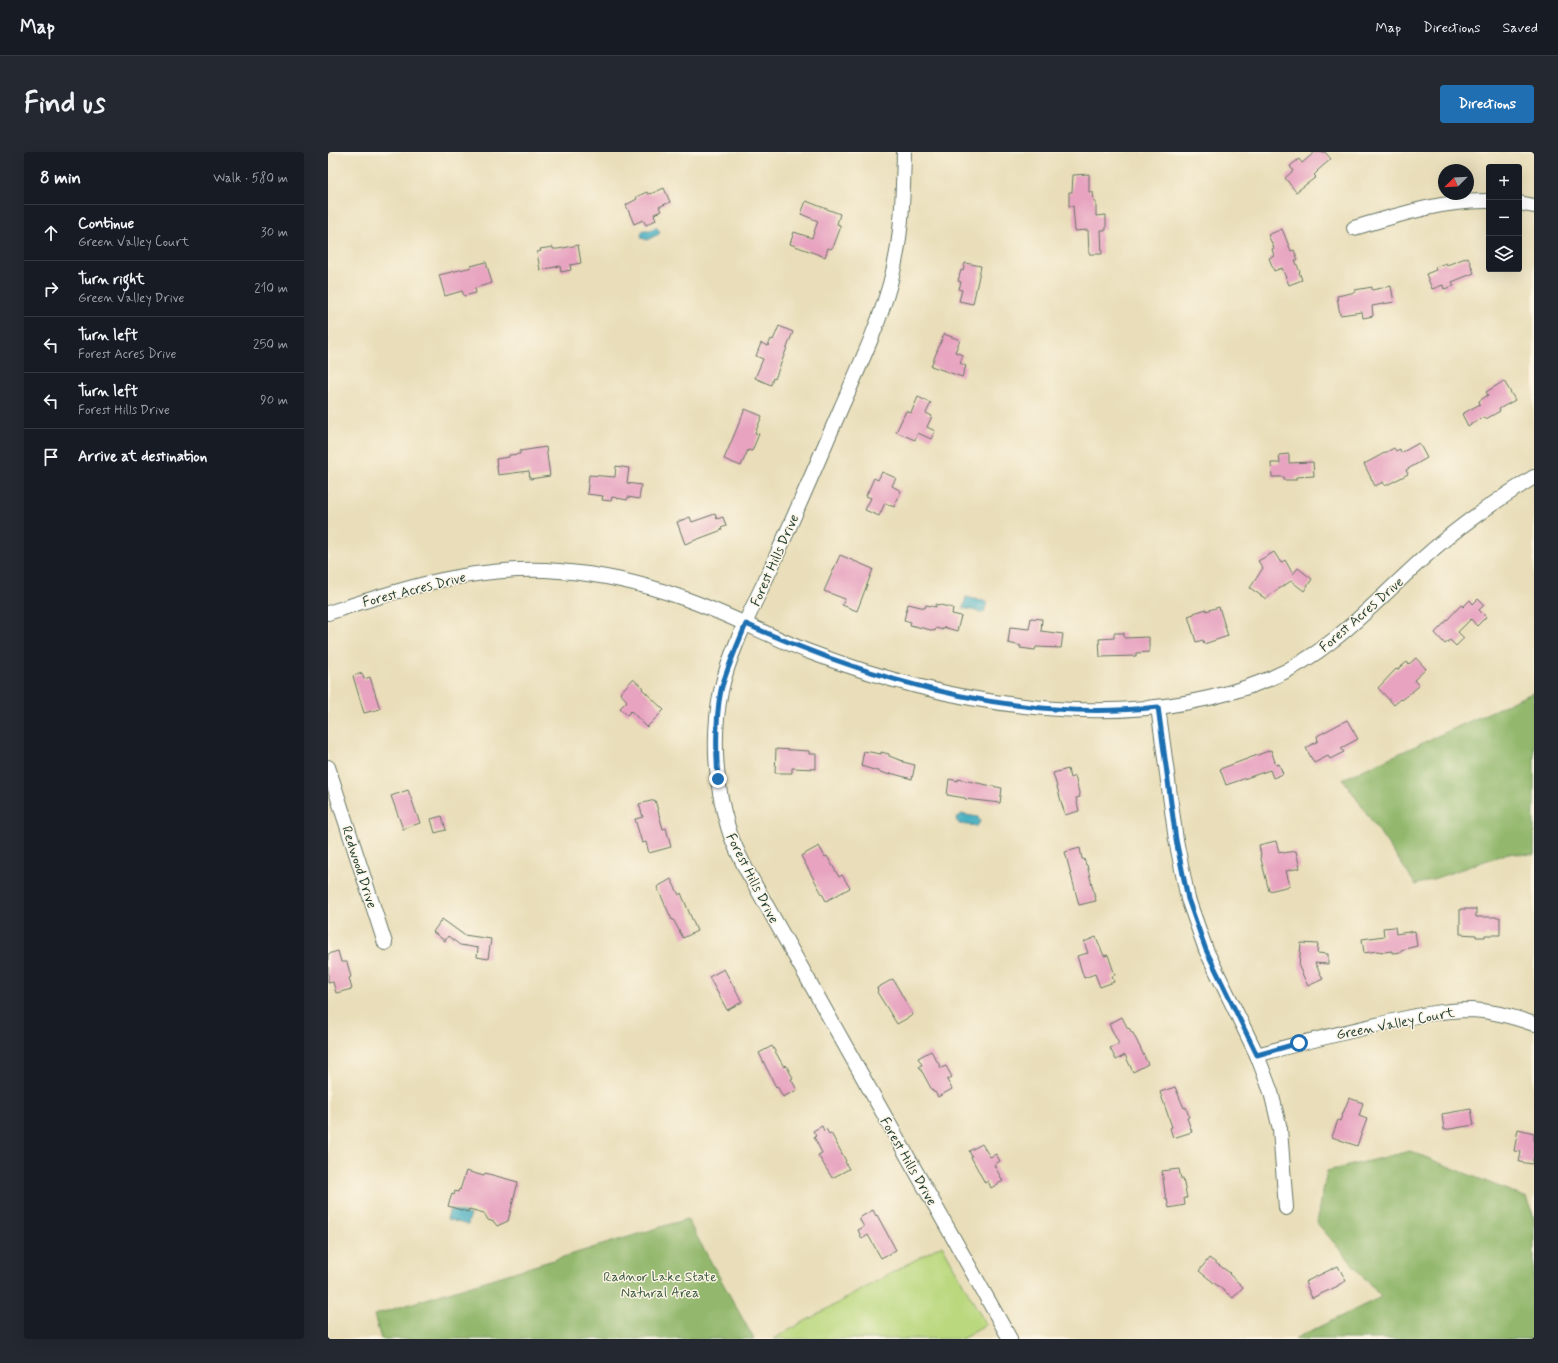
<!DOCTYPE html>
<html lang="en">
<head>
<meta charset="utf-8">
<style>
	:root { --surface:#171b24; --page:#242831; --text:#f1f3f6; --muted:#9ea1a6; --line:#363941; --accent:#1f6fb2 }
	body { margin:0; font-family:Mynerve,sans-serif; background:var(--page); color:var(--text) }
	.controls { position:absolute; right:12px; top:12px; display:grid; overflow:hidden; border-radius:4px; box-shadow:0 4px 16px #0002 }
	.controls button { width:36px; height:36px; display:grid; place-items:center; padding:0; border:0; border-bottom:1px solid var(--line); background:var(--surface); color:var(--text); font:20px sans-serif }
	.compass { position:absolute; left:1110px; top:12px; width:36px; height:36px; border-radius:50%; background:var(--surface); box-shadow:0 4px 16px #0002; rotate:246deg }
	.stop { position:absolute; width:12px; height:12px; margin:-9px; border:3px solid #1f6fb2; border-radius:50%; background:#fff }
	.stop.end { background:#1f6fb2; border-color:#fff; box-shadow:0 1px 4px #0008 }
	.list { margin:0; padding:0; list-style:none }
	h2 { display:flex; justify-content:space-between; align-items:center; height:52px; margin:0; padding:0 16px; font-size:17px }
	h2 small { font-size:13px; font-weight:400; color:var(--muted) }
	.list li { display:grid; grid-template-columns:26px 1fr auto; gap:12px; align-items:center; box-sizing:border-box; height:56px; padding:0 16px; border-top:1px solid var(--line) }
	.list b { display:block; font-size:15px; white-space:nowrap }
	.list p { margin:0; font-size:13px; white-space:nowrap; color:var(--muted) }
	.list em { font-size:13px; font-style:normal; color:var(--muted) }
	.icon { flex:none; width:22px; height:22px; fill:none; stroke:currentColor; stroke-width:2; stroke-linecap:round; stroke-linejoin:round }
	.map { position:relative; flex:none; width:1206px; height:1187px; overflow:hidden; border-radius:4px }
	header { display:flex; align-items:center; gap:24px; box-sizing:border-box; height:56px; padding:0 20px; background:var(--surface); border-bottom:1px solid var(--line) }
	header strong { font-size:19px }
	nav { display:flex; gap:22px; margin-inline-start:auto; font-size:14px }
	.intro { display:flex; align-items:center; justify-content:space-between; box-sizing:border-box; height:96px; padding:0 24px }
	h1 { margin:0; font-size:28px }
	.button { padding:10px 18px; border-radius:4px; background:var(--accent); color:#fff; font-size:14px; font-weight:700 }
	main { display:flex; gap:24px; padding:0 24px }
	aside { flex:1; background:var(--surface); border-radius:4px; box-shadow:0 4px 16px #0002 }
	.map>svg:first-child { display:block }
	.green { fill:#bad87e; stroke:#6c8a59 }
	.forest { fill:#93b86d; stroke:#597a50 }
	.water { fill:#41acc0; stroke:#30747a }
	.building { fill:#e7a3c0 }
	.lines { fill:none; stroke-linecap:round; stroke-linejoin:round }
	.street-casing { stroke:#667563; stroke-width:16 }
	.street { stroke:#fff; stroke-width:14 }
	.route { stroke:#1f6fb2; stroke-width:5 }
	.labels { text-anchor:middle; stroke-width:3; stroke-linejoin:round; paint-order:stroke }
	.street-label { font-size:14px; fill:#1f3d34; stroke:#fcf5e5 }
	.park-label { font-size:14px; fill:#3e5c43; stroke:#fcf5e5 }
</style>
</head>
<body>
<header>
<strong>Map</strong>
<nav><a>Map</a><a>Directions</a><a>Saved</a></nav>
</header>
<div class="intro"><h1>Find us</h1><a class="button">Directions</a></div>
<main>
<aside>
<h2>8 min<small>Walk · 580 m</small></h2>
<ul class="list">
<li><svg class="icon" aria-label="ahead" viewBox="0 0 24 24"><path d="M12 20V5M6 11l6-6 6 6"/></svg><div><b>Continue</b><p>Green Valley Court</p></div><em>30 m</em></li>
<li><svg class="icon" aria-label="right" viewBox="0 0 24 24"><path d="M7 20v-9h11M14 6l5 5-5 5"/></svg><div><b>Turn right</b><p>Green Valley Drive</p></div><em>210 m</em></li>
<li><svg class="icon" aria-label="left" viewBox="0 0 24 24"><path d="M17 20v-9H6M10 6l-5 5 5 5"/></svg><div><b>Turn left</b><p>Forest Acres Drive</p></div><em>250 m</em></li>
<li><svg class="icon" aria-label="left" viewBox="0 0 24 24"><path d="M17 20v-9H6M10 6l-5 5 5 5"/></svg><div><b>Turn left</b><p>Forest Hills Drive</p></div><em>90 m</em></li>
<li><svg class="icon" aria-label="arrive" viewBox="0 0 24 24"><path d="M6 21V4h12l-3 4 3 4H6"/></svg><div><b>Arrive at destination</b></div></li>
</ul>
</aside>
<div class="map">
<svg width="1206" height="1187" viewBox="0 0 1206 1187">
	<rect width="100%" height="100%" fill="#fcf5e5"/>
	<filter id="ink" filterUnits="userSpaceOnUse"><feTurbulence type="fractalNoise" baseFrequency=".025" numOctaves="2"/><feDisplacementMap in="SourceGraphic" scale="8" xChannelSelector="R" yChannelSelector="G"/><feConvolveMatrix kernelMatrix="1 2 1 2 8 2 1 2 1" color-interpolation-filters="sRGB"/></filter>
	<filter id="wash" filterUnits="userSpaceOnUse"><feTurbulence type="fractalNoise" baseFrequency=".012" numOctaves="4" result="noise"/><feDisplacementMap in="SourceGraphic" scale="16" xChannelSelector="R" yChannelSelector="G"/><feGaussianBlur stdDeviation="0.9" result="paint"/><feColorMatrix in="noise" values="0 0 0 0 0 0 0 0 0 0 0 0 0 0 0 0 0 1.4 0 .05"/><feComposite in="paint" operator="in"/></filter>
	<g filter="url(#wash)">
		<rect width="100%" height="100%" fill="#e9deb9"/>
		<polygon class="green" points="614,1093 658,1173 634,1187 445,1187"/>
		<g class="forest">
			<polygon points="1206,540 1206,703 1180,701 1088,733 1015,627"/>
			<polygon points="1082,999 1199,1046 1206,1065 1206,1187 966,1187 1053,1145 989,1071 999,1019"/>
			<polygon points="359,1067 426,1187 53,1187 46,1163"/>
		</g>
		<g class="water">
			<polygon points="328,75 332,79 331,82 319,88 314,86 313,82 315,78 322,78"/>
			<polygon points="638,445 659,450 656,461 635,456"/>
			<polygon points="633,662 650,665 652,670 649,674 631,672 630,669 628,669 629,665 631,665"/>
			<polygon points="122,1057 142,1063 140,1073 119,1067"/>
		</g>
		<g id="blocks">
			<g class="building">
				<polygon points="987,0 997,0 1003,7 989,19 990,19 986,23 988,25 968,40 957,26 965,19 962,14 971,7 974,11"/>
				<polygon points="761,22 761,40 765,40 766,50 768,50 768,64 778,63 778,78 773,78 774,102 761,102 760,78 747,79 745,54 741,54 741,40 744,40 745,23"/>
				<polygon points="336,36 342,50 331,55 333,59 326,62 328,68 318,73 315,68 306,72 298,53 309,47 308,45 319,40 320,42 325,41"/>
				<polygon points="478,49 512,62 509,72 512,73 512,77 506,93 503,97 500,96 497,105 462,92 466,80 484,86 490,69 473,62"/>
				<polygon points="954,77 963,99 966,98 970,108 967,108 972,120 971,120 974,128 961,133 954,116 946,119 941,106 946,104 944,97 946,96 940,83"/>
				<polygon points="250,93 253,111 242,113 243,118 233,120 232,114 212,118 209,100 213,99 212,97 225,95 225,97 230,97"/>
				<polygon points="1140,105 1146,121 1124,130 1126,134 1116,137 1115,133 1104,137 1098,122 1108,118 1107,115 1118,111 1119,113"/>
				<polygon points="158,110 164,131 147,136 148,141 136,144 134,139 117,144 111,123 144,115 143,114"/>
				<polygon points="637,111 653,114 645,152 631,149 634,138 631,137 633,130 630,129 633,118 635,119"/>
				<polygon points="1063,134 1066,150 1044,154 1045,164 1035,166 1034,160 1012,163 1009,144 1028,140 1027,138 1044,135 1044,138"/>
				<polygon points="451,174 465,180 447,227 445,226 443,233 427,226 435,207 428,204 433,191 440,194 443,187 445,188"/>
				<polygon points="616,182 632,188 627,200 635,203 632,211 638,214 634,225 603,214"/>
				<polygon points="1176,229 1187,248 1171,257 1172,259 1158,267 1156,265 1140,274 1134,262 1152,252 1151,249 1160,243 1158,240"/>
				<polygon points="590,245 603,251 598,261 604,264 599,275 607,279 603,287 590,281 587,288 568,280 578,259 583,261"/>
				<polygon points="417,257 434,264 427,281 431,282 424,299 420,298 413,314 396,307"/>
				<polygon points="1091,291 1099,306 1078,318 1080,322 1057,334 1055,330 1047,334 1036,312 1066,296 1068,299 1072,297 1073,301"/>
				<polygon points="218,295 222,324 202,327 201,319 170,323 168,307 181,305 181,303 192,302 192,299"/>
				<polygon points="961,302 961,311 985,310 986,324 968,325 968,328 956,328 956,325 944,325 943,311 952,311 951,303"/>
				<polygon points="288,314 301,316 299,331 313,333 311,347 300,345 299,348 284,345 283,349 274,348 275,344 259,342 261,323 287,325"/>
				<polygon points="554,320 568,326 564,334 573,339 566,355 557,351 551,364 537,358 543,346 538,344 546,326 550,328"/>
				<polygon points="387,362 389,367 395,365 398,374 393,376 394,378 357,392 349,370 362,365 364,370"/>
				<polygon points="946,400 953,411 957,408 965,422 970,416 984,427 976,439 963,429 940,444 938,447 922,436 935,416 930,409"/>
				<polygon points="512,403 545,417 529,459 514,453 517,447 496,439"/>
				<polygon points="1150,447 1156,453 1151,458 1158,465 1149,474 1143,467 1130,480 1136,486 1128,494 1122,488 1117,492 1107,481 1133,453 1135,455 1142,448 1145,452"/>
				<polygon points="580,452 597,456 598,453 608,455 608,452 625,456 624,462 633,464 629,479 615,475 615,478 608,476 607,479 582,473 583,470 576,468"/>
				<polygon points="891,455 900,484 876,492 875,488 868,490 860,464 866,462 866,461 878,457 878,459"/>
				<polygon points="703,466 714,467 713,479 735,482 733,496 708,495 707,498 692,496 693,494 680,491 682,475 701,477"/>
				<polygon points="786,481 796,481 796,486 821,485 821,500 808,501 808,504 772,505 771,487 786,486"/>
				<polygon points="1088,506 1098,517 1086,528 1091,534 1074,548 1073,547 1066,553 1050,536 1068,517 1069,518 1079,510 1081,512"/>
				<polygon points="34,521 36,527 42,525 52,557 36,561 25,524"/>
				<polygon points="305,527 315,536 314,537 336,558 319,575 303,559 299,563 292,556 299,549 292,541"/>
				<polygon points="1019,568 1030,587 1013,596 1016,600 1002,607 1000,604 986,611 978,596 990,589 989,584"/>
				<polygon points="448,597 481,599 481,602 488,602 488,617 464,616 464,621 447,621"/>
				<polygon points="943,598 948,613 951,612 955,622 945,626 942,618 898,633 892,617"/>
				<polygon points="536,599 553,602 553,600 561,602 561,604 569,607 575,609 575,610 587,613 584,627 562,621 562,623 533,614"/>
				<polygon points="740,617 742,626 747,624 752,645 748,646 751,659 737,663 725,621"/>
				<polygon points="621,627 630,629 630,627 674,636 672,651 637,647 637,646 619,643"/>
				<polygon points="80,638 92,671 75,677 63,644"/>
				<polygon points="327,648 335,677 338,676 343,695 321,701 318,690 314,691 307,667 315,665 311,652"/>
				<polygon points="114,664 118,678 107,681 103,667"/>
				<polygon points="948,689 951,700 954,699 955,701 968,699 972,716 958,719 962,734 941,739 932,703 933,703 931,693"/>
				<polygon points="491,694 497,705 499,704 511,725 514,723 522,736 498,749 473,704"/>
				<polygon points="752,696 754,707 756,707 758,713 759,713 768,749 751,753 737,700"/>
				<polygon points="343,727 351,743 353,741 369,779 355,786 345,767 344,768 329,735"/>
				<polygon points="1132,757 1148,757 1148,765 1172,765 1172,783 1157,783 1157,785 1148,785 1148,783 1132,782"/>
				<polygon points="114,767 136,783 163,787 160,807 149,805 150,796 132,793 120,784 117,789 105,780"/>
				<polygon points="1067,775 1068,782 1087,779 1089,794 1073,798 1073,800 1064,801 1064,799 1056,800 1049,799 1036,801 1034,787 1056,784 1055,776"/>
				<polygon points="768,785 776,804 780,803 787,823 784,824 786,830 772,835 767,822 756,826 749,804 760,801 756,790"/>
				<polygon points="973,791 990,792 989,801 1000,802 1000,812 987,811 995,827 980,834 971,815"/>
				<polygon points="10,799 13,810 19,810 23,825 21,826 24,837 8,841 5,830 0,831 0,802"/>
				<polygon points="396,817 414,850 399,858 381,825"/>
				<polygon points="565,827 585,863 569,872 549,840 550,839 549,836"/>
				<polygon points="794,865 800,877 801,876 804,881 805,881 820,912 805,920 797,903 788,908 782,896 791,892 781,872"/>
				<polygon points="444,894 456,915 458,913 465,926 463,927 469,938 455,945 449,934 448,935 431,901"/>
				<polygon points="603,899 613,916 618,914 624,925 619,928 624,937 610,945 607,940 605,940 591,914 594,913 590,906"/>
				<polygon points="847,935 856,956 858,955 861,965 859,966 864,980 845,986 842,976 844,975 832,940"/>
				<polygon points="1021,946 1035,951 1031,964 1039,967 1029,994 1004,985 1010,968 1012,969"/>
				<polygon points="1143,957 1146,973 1116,978 1114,962"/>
				<polygon points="494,974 496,979 498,977 501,982 503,981 518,1009 517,1010 521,1017 504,1026 490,1003 494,1001 486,985 488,984 485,979"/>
				<polygon points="1190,977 1206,981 1206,1003 1204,1012 1191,1010 1193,1000 1186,999"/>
				<polygon points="654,992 662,1005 668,1002 672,1009 666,1013 675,1029 663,1036 660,1029 657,1031 643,1005 644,1005 641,999"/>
				<polygon points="851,1017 853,1027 855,1027 859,1046 856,1046 857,1053 841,1056 839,1047 838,1048 834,1019"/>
				<polygon points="138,1019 156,1024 157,1021 190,1030 180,1069 169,1074 166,1070 160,1068 156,1061 141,1057 140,1060 120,1054 124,1042 126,1043 127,1039 130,1040 131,1037 132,1038"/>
				<polygon points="545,1058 548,1064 549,1063 568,1098 553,1106 540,1083 534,1087 530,1078 536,1075 531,1066"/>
				<polygon points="881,1106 902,1121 901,1122 915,1135 905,1146 871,1119"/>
				<polygon points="1010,1114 1018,1129 1010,1133 1010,1134 984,1146 977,1130"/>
			</g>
		</g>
	</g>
	<g filter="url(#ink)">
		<use href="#blocks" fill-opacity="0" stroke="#667563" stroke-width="1"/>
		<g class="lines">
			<g class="street-casing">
				<g id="street">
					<path d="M576 0C575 44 574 89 562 132 550 175 531 215 513 256 490 309 467 363 443 416 426 453 401 500 393 539 384 583 387 632 400 675 404 690 411 703 418 717L682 1187"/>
					<polyline points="1191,51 1206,54"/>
					<path d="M1026 76C1070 63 1115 48 1161 49"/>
					<path d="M0 461C75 436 151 412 231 419 272 422 313 431 352 445 396 460 437 482 479 499 621 553 796 586 941 527 1005 500 1049 447 1100 402 1133 372 1169 348 1206 325"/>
					<polyline points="830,555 848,688 860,747 878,798 929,903 943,940 952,977 958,1056"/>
					<polyline points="0,615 57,791"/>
					<path d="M929 903C967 892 1006 883 1044 874 1077 866 1110 858 1144 858 1165 859 1186 865 1206 872"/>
				</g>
			</g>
			<use href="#street" class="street"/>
		</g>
	</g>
	<g class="lines" filter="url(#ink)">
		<path class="route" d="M390 627C388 598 387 567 393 538 399 516 409 494 418 472 545 529 690 571 830 555L848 688 860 747 878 798 929 903 971 891"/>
	</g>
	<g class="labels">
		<g class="street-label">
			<text transform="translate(446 408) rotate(-66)" y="5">Forest Hills Drive</text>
			<text transform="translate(86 437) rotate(-14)" y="5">Forest Acres Drive</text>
			<text transform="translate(1033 462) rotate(-41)" y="5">Forest Acres Drive</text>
			<text transform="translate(32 715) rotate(72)" y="5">Redwood Drive</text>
			<text transform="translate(425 726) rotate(63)" y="5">Forest Hills Drive</text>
			<text transform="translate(1067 871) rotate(-11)" y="5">Green Valley Court</text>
			<text transform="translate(581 1009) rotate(60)" y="5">Forest Hills Drive</text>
		</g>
		<g class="park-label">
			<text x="332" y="1129">Radnor Lake State<tspan x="332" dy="16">Natural Area</tspan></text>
		</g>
	</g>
</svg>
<div class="controls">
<button>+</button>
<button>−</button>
<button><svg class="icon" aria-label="layers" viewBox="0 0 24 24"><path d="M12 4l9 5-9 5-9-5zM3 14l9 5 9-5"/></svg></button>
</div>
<svg class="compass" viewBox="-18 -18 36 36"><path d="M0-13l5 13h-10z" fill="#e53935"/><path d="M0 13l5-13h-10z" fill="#9ea1a6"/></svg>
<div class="stop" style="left:971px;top:891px"></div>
<div class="stop end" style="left:390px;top:627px"></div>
</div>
</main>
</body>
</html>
